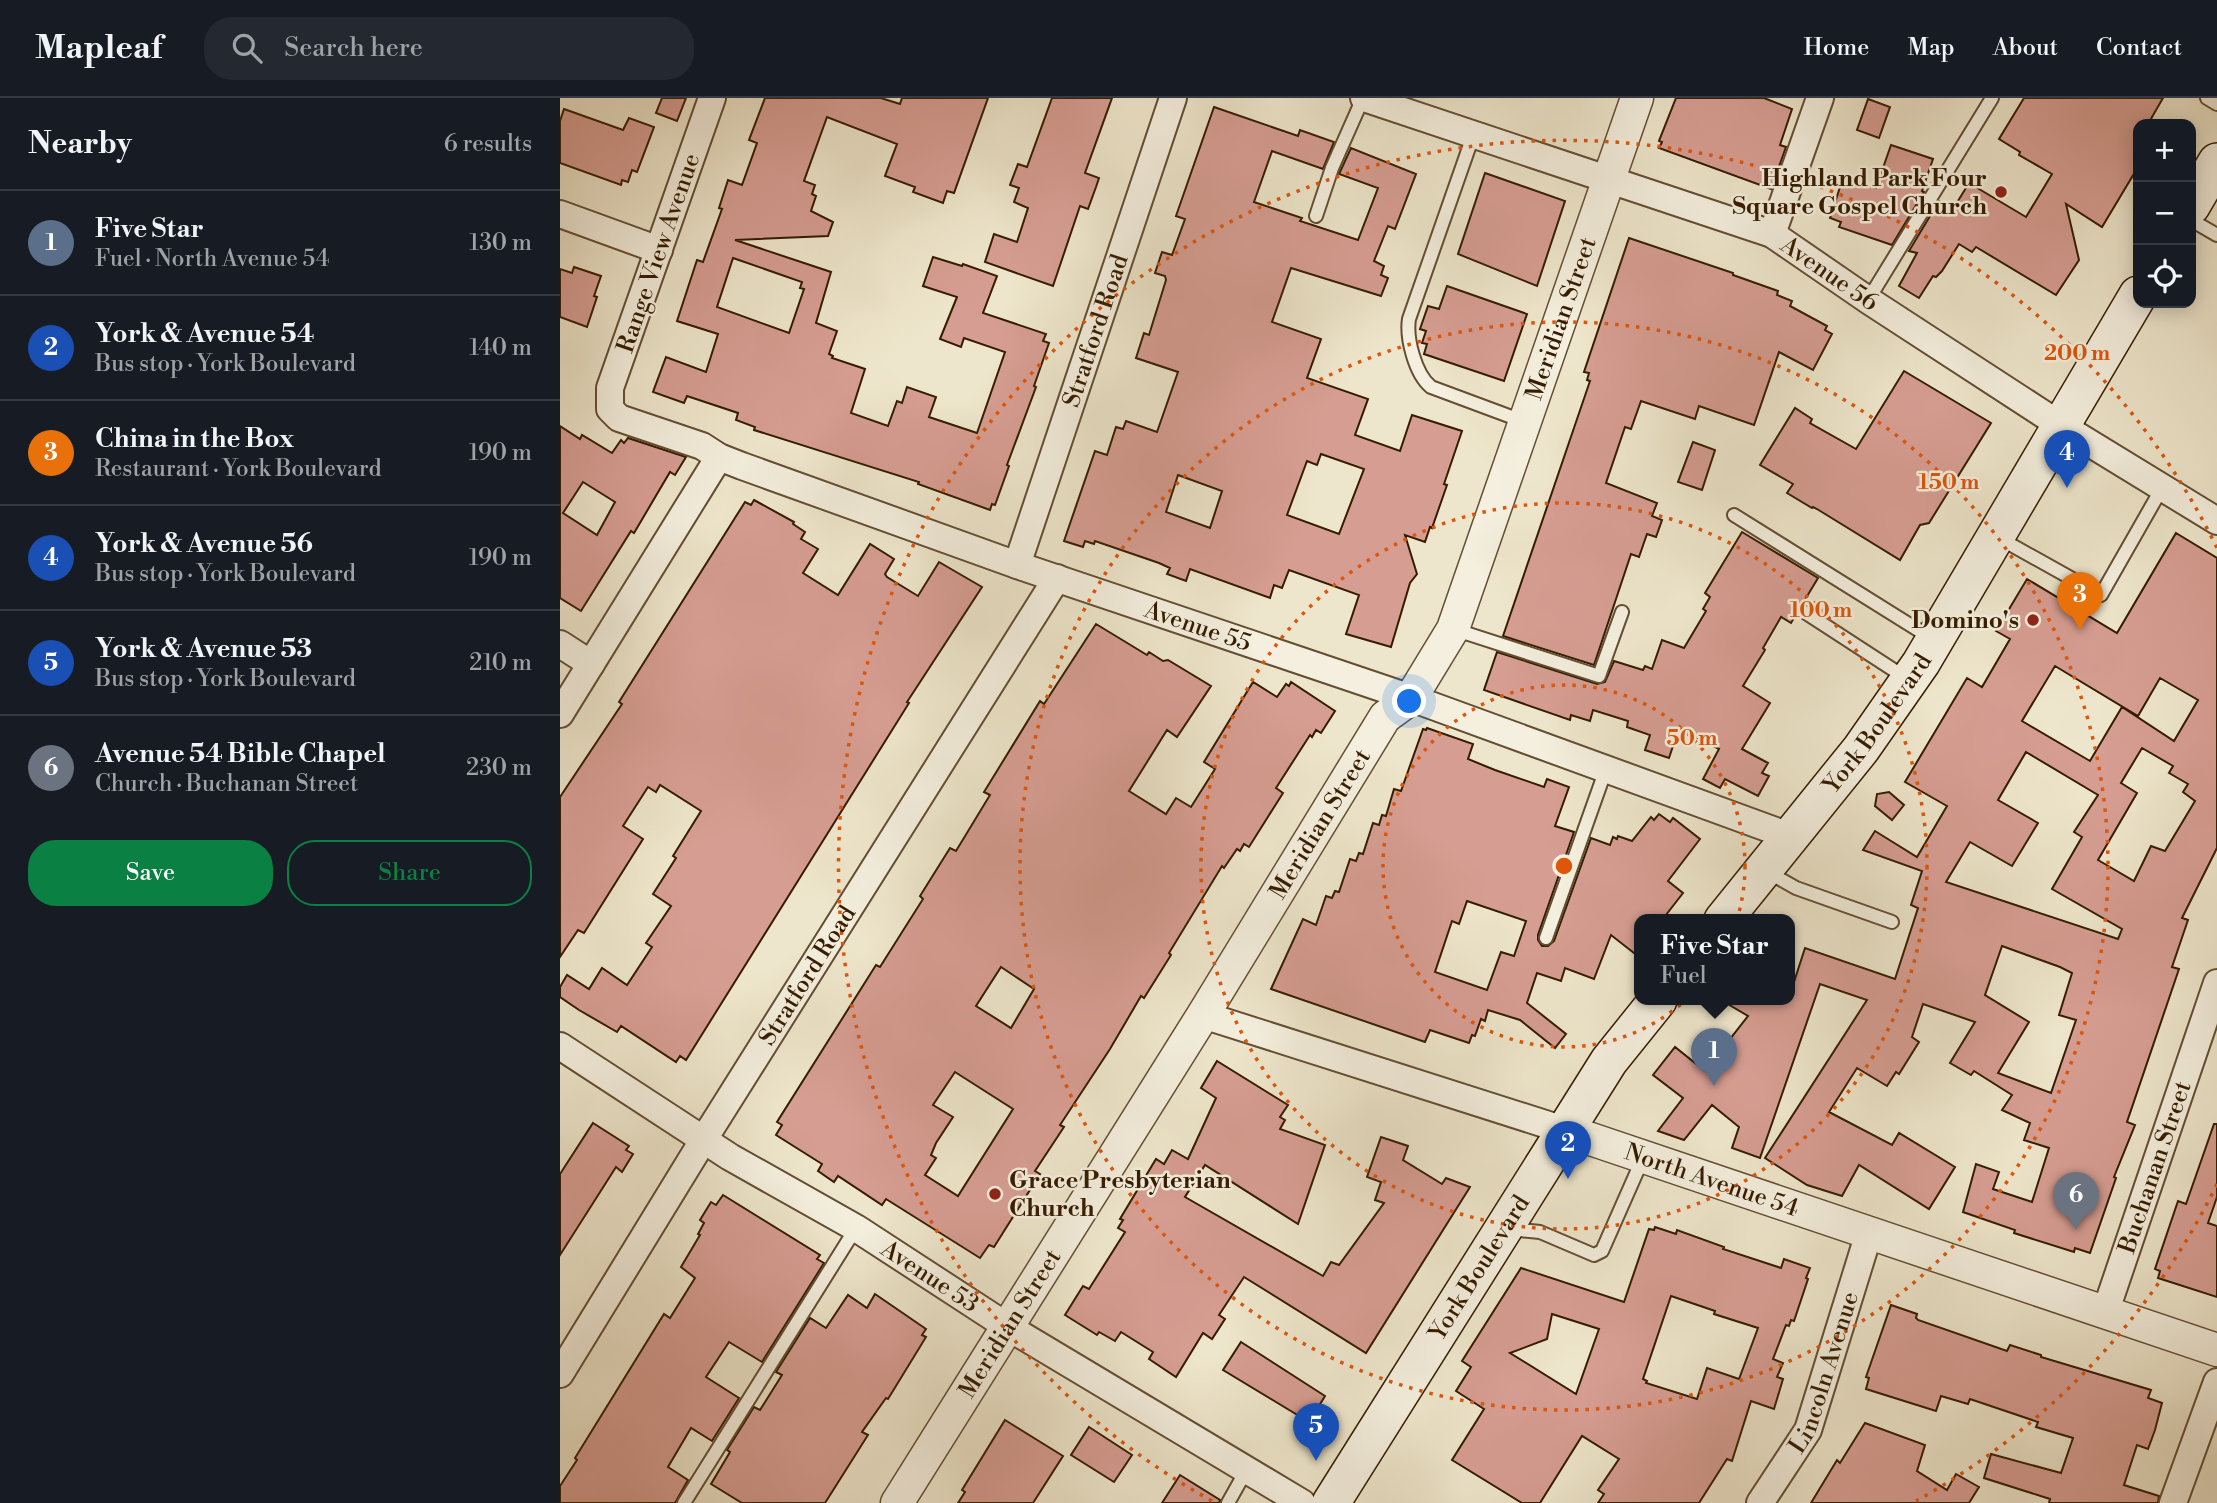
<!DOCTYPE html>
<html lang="en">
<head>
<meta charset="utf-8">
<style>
	:root { --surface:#171b24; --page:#242831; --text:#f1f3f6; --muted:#9ea1a6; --line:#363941; --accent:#0b8043 }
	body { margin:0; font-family:"Libre Bodoni",serif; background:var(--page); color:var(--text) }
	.controls { position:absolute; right:21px; top:21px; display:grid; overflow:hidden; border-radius:14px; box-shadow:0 4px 18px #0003 }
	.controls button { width:63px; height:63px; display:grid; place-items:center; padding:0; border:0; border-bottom:2px solid var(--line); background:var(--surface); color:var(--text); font:35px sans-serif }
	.you { position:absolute; left:850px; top:604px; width:24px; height:24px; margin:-18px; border:5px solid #fff; border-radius:50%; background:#1a73e8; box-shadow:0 0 0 10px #1a73e833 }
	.badge { display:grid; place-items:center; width:46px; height:46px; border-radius:50%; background:var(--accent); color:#fff; font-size:23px; font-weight:700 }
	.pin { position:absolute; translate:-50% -58px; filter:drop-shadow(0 2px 4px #0008) }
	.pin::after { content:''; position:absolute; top:37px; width:24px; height:21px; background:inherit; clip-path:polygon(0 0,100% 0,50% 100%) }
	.popup { position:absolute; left:1074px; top:816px; width:161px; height:91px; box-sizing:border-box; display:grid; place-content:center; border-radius:14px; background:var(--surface); filter:drop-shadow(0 2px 5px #0005); font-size:23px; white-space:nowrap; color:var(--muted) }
	.popup b { font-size:26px; color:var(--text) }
	.popup::after { content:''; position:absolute; left:50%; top:100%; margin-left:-14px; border:14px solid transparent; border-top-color:var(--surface) }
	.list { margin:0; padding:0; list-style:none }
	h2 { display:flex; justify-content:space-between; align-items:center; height:91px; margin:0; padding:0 28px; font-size:30px }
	h2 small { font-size:23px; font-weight:400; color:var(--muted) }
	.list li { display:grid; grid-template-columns:46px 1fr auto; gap:21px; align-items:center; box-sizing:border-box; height:105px; padding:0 28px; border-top:2px solid var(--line) }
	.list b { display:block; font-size:26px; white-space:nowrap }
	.list p { margin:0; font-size:23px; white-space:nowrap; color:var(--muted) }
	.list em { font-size:23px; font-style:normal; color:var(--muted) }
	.actions { display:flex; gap:14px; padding:21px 28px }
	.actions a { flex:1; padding:16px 0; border:2px solid var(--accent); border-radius:28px; text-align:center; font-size:24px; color:var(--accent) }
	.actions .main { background:var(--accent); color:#fff }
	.icon { flex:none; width:38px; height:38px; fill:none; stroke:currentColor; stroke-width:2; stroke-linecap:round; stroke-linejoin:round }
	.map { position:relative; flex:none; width:1657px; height:1405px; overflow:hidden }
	header { display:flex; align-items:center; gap:42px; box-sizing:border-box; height:98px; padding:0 35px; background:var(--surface); border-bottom:2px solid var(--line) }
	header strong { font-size:33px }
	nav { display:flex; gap:38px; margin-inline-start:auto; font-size:24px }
	.search { width:490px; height:63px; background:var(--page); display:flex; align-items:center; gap:18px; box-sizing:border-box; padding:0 24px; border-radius:28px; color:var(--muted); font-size:26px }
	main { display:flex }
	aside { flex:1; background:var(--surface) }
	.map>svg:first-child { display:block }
	.building { fill:#d69d92; stroke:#351c00; stroke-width:2; fill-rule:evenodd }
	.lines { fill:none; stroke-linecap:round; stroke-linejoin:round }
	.service-casing { stroke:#634e33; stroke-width:16 }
	.minor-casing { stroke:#634e33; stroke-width:30 }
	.tertiary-casing { stroke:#634e33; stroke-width:35 }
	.secondary-casing { stroke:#351c00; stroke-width:40 }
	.service { stroke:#f4efde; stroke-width:12 }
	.minor { stroke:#f4efde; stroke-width:26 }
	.tertiary { stroke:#f4efde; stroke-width:32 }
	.secondary { stroke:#f4efde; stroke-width:37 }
	.ring { fill:none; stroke:#df560b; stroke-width:3.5; stroke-dasharray:3.5 7 }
	.poi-dot { fill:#8f2418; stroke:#f4efde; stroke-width:2.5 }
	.labels { text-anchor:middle; stroke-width:5; stroke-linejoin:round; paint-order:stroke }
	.poi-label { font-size:24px; font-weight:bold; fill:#351c00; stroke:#f4efde; text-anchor:end }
	.street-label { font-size:24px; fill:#351c00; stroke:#f4efde }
	.centre { fill:#df560b; stroke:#f4efde; stroke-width:3.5 }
	.ring-label { font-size:21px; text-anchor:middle; font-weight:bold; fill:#df560b; stroke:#f4efde; stroke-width:5; stroke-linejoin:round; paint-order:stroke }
</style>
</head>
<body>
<header>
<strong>Mapleaf</strong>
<div class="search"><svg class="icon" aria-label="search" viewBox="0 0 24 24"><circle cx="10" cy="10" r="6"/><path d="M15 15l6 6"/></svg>Search here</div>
<nav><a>Home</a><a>Map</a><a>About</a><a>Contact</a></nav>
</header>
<main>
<aside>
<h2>Nearby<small>6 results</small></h2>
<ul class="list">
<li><span class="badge" style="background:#5c6f8a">1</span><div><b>Five Star</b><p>Fuel · North Avenue 54</p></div><em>130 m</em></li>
<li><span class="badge" style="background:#1a4fb4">2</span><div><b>York &amp; Avenue 54</b><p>Bus stop · York Boulevard</p></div><em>140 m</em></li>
<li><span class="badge" style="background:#e8710a">3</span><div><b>China in the Box</b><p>Restaurant · York Boulevard</p></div><em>190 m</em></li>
<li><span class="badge" style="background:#1a4fb4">4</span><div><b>York &amp; Avenue 56</b><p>Bus stop · York Boulevard</p></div><em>190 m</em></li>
<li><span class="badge" style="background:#1a4fb4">5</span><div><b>York &amp; Avenue 53</b><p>Bus stop · York Boulevard</p></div><em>210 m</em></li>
<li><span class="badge" style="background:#6b7280">6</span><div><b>Avenue 54 Bible Chapel</b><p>Church · Buchanan Street</p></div><em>230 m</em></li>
</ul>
<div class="actions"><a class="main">Save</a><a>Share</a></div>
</aside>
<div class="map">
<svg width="1657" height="1405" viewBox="0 0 1657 1405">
	<rect width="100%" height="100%" fill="#eee6cc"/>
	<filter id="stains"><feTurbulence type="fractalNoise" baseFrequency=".00286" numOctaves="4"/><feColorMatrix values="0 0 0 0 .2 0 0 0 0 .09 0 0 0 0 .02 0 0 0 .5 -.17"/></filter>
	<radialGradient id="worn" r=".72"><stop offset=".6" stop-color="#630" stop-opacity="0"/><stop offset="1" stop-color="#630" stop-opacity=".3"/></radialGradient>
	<g class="building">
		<polygon points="102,0 126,0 117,23 96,15"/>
		<path d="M205 0H321L340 6 342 0H428L394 95 387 93 383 105 353 94 355 89 325 78 337 46 267 19 244 83 255 87 252 96 256 98 251 113 273 124 268 138 175 142 271 174 256 225 277 233 269 256 273 258 272 260 305 271 291 315 328 328 337 303 342 305 347 289 376 299 369 319 417 335 445 254 404 240 401 249 380 241 397 199 363 188 373 159 402 168 403 166 437 178 423 215 486 236 483 243 489 245 474 288 476 289 447 367 449 368 435 407 432 406 430 412 358 386 359 384 194 332 195 329 176 322 178 315 127 298 124 305 93 294 106 259 146 274 158 236 117 223 137 162 143 164 162 111 159 110 168 82 182 87 197 45 189 42ZM173 160 242 184 240 190 244 191 229 235 157 209Z"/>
		<polygon points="492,0 552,0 525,75 539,80 536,89 528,111 520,108 493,188 425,164 434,136 457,144 468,110 454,104 459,90 450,87 458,66 467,69"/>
		<polygon points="1116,0 1204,0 1232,11 1220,47 1226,49 1211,91 1099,50 1102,44 1099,43"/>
		<polygon points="1464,0 1603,0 1588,26 1578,26 1578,69 1542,129 1506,106 1519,162 1496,197 1416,149 1412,154 1399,146 1382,173 1376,179 1373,178 1359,200 1339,188 1357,155 1349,153 1379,103 1393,111 1409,85 1466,119 1492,76 1459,57 1460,54 1439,41"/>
		<polygon points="1308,1 1330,9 1319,40 1297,32"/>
		<path d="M654 9 738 38 740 32 774 44 763 71 712 53 694 104 742 120 740 123 798 142 818 90 779 76 791 50 856 76 835 131 828 128 814 163 824 168 821 177 828 180 821 198 731 170 712 224 761 241 747 280 808 301 795 337 840 353 852 317 902 333 884 386 887 387 872 430 870 429 865 444 845 437 857 476 850 485 831 549 786 536 799 497 729 472 722 490 714 487 710 500 630 471 626 483 607 476 610 470 599 465 535 443 534 446 525 443 523 449 504 443 535 353 547 357 556 329 563 331 566 323 597 334 618 274 576 260 584 235 589 237 606 182 605 178 595 175 602 154 612 157 625 121 616 118ZM761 356 804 371 779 436 727 417 747 363 757 367ZM618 377 662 393 650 430 606 414Z"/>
		<polygon points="4,11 63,32 69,20 94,29 77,74 72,72 68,84 62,82 61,87 0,65 0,23"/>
		<polygon points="1331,47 1373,61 1362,93 1364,94 1332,147 1279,129 1281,124 1270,120 1283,80 1316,90"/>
		<polygon points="925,75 1005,103 977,188 898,156"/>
		<polygon points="1069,140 1173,175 1173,177 1218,193 1217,197 1232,203 1230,208 1267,228 1265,232 1272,236 1253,272 1219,254 1194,327 1139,308 1135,321 1081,303 1071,331 1065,329 1046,385 1097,405 1092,418 1102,422 1096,439 1087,436 1079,459 1071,456 1034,567 943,538 1030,283 1027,282 1029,275 1024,274"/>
		<polygon points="14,169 41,178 34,198 37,199 27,229 0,219 0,171 12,175"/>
		<polygon points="887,188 967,216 944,283 864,256 867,246 862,245 866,233 860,231 868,208 879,211"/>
		<polygon points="1344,273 1431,325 1369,425 1360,427 1340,462 1257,411 1253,409 1252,410 1227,395 1233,386 1200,367 1235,310 1252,321 1250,325 1296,351"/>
		<path d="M0 328 20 341 22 337 52 355 61 342 64 345 68 340 126 359 115 377 110 374 74 435 71 433 21 513 0 500ZM23 384 55 404 37 437 3 415Z"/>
		<polygon points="1133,344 1155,352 1142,392 1118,384"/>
		<polygon points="194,402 234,424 233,426 245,434 241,441 258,451 243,475 278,497 310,446 334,461 325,476 327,479 358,498 379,464 422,489 347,604 349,605 126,962 120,958 116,964 61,928 57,934 19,912 0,899 0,889 7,877 29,891 42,870 67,887 92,849 86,845 111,808 93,796 116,760 113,758 141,713 100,687 96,694 88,689 63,728 83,741 24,835 18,832 0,859 0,699 62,606 59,604 185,404 191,407"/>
		<polygon points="1182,434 1258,480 1231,525 1221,519 1203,550 1205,552 1183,588 1210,605 1182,651 1208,665 1202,675 1209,678 1198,698 1165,681 1160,690 1143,681 1159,651 1119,630 1109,660 1085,652 1090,637 1067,629 1068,623 1033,612 1030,623 1011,617 1010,622 924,592 937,554 1037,586 1045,584 1054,563 1083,572 1085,568 1092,571 1102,542 1124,550 1146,513 1143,511 1150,499 1145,495"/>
		<path d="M1616 435 1657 460V750L1622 820 1628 822 1612 869 1619 871 1567 1024 1575 1027 1554 1079 1556 1080 1530 1155 1515 1150 1514 1154 1454 1135 1455 1132 1403 1114 1416 1066 1439 1074 1433 1091 1472 1104 1489 1050 1464 1042 1470 1025 1442 1012 1452 997 1414 973 1411 977 1390 965 1415 924 1363 906 1352 939 1359 944 1339 976 1336 974 1327 988 1297 970 1269 1014 1332 1047 1339 1035 1395 1069 1369 1111 1299 1067 1282 1098 1247 1087 1205 1060 1307 902 1260 886 1200 1060 1172 1050 1179 1029 1152 1007 1124 1042 1098 1033 1123 1000 1093 977 1115 949 1145 973 1188 918 1161 902H1229V886L1233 887 1245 850 1335 881 1358 810 1351 807 1362 773 1303 752 1315 733 1357 759 1387 708 1345 684 1407 580 1422 589 1450 541 1436 533 1467 481 1557 535ZM1495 568 1578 618 1600 580 1638 602 1614 643 1562 609 1530 663 1462 623ZM1582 650 1613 668 1609 675 1628 686 1623 694 1635 703 1605 753 1591 748 1574 783 1538 762 1577 695 1561 685ZM1466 654 1538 697 1514 734 1522 739 1492 791 1562 831 1558 841 1386 784 1410 744 1452 768 1478 725 1438 702ZM1442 848 1500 869 1512 875 1499 917 1516 922 1491 995 1438 975 1469 924 1425 897Z"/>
		<path d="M536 526 587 557 589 554 603 563 608 562 651 588 617 639 607 632 569 693 606 716 616 700 631 709 655 671 644 664 693 584 717 599 726 586 729 588 731 584 775 613 761 635 756 632 752 639 750 637 716 690 723 695 689 749 684 746 680 753 677 751 664 770 662 768 609 855 611 857 584 900 581 898 550 951 500 1027 504 1029 475 1073 480 1076 434 1149 429 1147 420 1160 326 1101 322 1107 278 1078 274 1084 258 1073 262 1066 216 1037 222 1027 217 1024 316 867 320 869 363 801 360 798 390 750 396 753 430 697 424 694 480 603 484 606ZM441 869 474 891 451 930 416 908ZM395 974 453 1011 398 1098 365 1077 376 1060 371 1057 376 1045 393 1019 373 1007Z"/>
		<path d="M867 630 913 646 908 661 935 672 984 689 987 681 1009 689 995 728 1014 734 978 837V842L982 848H988L994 843 1031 740 1050 747 1053 739 1057 741 1058 738 1072 743 1091 719 1094 722 1099 716 1110 724 1113 720 1140 741 1108 783 1123 795 1102 822H1079V859L1051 837 1034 881 1005 870 1001 883 977 875 967 905 1006 936 995 950 960 922 928 912 925 923 921 921 915 938 912 937 909 945 870 932 865 944 711 891 743 821 756 827 766 798 772 800 775 793 779 794 790 761 796 763 799 755 803 756 813 725 819 727 822 717 826 718 834 691 841 693 863 631 866 632ZM907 803 966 823 954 858 941 854 927 892 875 874 892 823 899 826Z"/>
		<polygon points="1329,694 1344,707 1332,722 1315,708 1317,696"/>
		<polygon points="657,963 728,1007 720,1019 725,1022 720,1031 765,1047 738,1126 645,1067 625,1099 763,1178 771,1164 779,1167 824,1105 815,1102 821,1084 807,1079 821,1039 848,1048 843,1062 882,1086 886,1080 910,1089 806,1255 684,1179 659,1217 665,1221 652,1241 643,1235 616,1279 589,1261 593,1254 561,1234 555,1243 539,1234 537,1237 505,1217 523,1188 529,1191 565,1134 558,1130 563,1122 560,1121 596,1061 604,1066 612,1052 628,1061 656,1000 641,990"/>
		<polygon points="33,1025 69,1048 66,1052 73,1056 62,1074 56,1069 0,1157 0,1076"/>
		<polygon points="1654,1026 1657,1026 1657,1099 1648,1125 1657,1128 1657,1199 1598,1180 1600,1173 1595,1171 1618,1103 1626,1106"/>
		<polygon points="163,1097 260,1157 257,1161 264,1165 202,1264 169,1244 146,1279 179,1300 152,1343 131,1330 108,1369 128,1382 115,1405 0,1405 0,1388 17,1362 15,1360 104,1216 110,1220 135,1180 121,1169 140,1137 138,1136 144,1125 140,1122 151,1104 156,1107"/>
		<path d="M1095 1129 1116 1136 1117 1132 1164 1149 1163 1151 1221 1170 1224 1161 1250 1170 1246 1180 1248 1181 1234 1223 1231 1222 1229 1228 1226 1227 1213 1261 1223 1265 1217 1279 1223 1281 1214 1311 1191 1303 1172 1363 1167 1361 1139 1405H1038L1044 1396 1038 1392 1059 1361 1022 1338 980 1405H962L892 1362 924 1311 896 1293 911 1269 902 1263 961 1170 1064 1204 1089 1131 1094 1132ZM1111 1198 1155 1213 1154 1216 1198 1230 1179 1281 1147 1270 1137 1301 1086 1285 1087 1283 1083 1281ZM992 1216 1039 1231 1016 1296 950 1255 987 1241Z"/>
		<polygon points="315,1196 366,1231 362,1237 366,1239 328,1301 326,1300 302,1334 308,1337 265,1405 182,1405 151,1386 170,1354 167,1352 194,1309 200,1312 222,1277 216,1274 250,1220 266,1230 288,1197 307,1210"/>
		<polygon points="1331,1207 1357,1216 1356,1220 1358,1222 1447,1253 1450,1247 1481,1257 1481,1259 1591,1292 1588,1300 1602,1305 1595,1332 1588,1351 1577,1347 1564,1387 1599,1398 1598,1405 1489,1405 1490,1401 1424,1380 1431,1356 1501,1375 1513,1340 1476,1329 1478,1324 1410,1301 1408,1306 1381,1298 1376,1313 1306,1291 1309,1280 1306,1279"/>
		<polygon points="681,1244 765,1298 749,1324 663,1272"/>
		<polygon points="445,1322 503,1358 473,1405 398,1405 405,1394 402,1392"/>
		<polygon points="1305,1325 1365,1347 1357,1373 1387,1392 1396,1376 1419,1389 1409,1405 1251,1405 1277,1362 1280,1365"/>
		<polygon points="529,1329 572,1357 554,1384 511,1357"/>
		<polygon points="620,1377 660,1402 659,1405 602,1405"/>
	</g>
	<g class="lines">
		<g class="service-casing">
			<g id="service">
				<polyline points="1647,0 1657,6"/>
				<path d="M913 38 849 221C846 240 855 276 871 289L965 324"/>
				<polyline points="756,118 772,70 803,0"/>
				<polyline points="1631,122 1657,137"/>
				<polyline points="1308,202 1432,0"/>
				<polyline points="1174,417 1371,540"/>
				<polyline points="1439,440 1541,497 1602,390"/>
				<polyline points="1246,515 1346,580"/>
				<polyline points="893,531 1039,578 1062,514"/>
				<polyline points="1206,773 1236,790 1332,824"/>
				<polyline points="986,840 1046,671"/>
				<polyline points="950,1131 980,1134 1034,1157 1042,1153 1083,1060"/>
				<polyline points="124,1405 296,1130"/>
				<polyline points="668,1405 687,1371"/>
			</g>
		</g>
		<g class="minor-casing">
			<g id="minor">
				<path id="s1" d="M152 0 50 290V311L59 320 142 348 159 359 182 368 457 467 851 600 1232 739"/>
				<path id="s2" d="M804 0 1212 136 1308 202 1500 327 1657 423"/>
				<polyline points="0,116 99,152"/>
				<polyline points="1212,136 1260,0"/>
				<path id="s3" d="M457 467 613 0"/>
				<polyline points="0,546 31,566"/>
				<polyline points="0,616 159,359"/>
				<polyline points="643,917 1004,1032"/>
				<path id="s4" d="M0 948 170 1059 296 1130 448 1229 742 1405"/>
				<path id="s5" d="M1545 1215 1657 885"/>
				<path id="s6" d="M0 1276 144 1041 497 480"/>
				<path id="s7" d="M1200 1405 1248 1332 1309 1135"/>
				<polyline points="1613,1405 1657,1284"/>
			</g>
		</g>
		<g class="tertiary-casing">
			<g id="tertiary">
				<path id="s8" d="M1004 1032 1657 1252"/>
				<path id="s9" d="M337 1405 643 917 825 619 851 600 893 531 1077 0"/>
			</g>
		</g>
		<g class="secondary-casing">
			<g id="secondary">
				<polyline points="1631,108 1657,64"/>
				<path id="s10" d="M1163 822 1301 651 1361 565 1578 197"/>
				<path id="s11" d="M771 1405 1049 963 1098 902"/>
			</g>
		</g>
		<use href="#service" class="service"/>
		<use href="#minor" class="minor"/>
		<use href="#tertiary" class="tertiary"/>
		<use href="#secondary" class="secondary"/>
	</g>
	<g class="ring">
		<circle cx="1004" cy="768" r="181"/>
		<circle cx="1004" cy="768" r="363"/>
		<circle cx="1004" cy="768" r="544"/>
		<path d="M1657 1086A726 726 0 0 1 1356 1403M652 1403A726 726 0 1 1 1657 450"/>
	</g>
	<g class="poi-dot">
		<circle cx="1441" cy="94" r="7"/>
		<circle cx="1473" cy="522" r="7"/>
		<circle cx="435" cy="1096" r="7"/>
	</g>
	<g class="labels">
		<g class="poi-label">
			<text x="1427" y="88">Highland Park Four<tspan x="1427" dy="28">Square Gospel Church</tspan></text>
			<text x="1459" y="530">Domino's</text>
			<text x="449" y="1090" text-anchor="start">Grace Presbyterian<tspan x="449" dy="28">Church</tspan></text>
		</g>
		<g class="street-label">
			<text transform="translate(98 155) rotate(-71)" y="8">Range View Avenue</text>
			<text dy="8" stroke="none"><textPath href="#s2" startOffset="500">Avenue 56</textPath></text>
			<text dy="8" stroke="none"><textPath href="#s9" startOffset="1367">Meridian Street</textPath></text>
			<text dy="8" stroke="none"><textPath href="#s3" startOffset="247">Stratford Road</textPath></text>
			<text dy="8" stroke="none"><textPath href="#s1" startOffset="957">Avenue 55</textPath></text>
			<text dy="8" stroke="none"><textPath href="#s10" startOffset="250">York Boulevard</textPath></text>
			<text dy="8" stroke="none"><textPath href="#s9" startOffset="800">Meridian Street</textPath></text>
			<text dy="8" stroke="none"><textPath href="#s6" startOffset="469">Stratford Road</textPath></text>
			<text dy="8" stroke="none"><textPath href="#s5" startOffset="154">Buchanan Street</textPath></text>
			<text dy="8" stroke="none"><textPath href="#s8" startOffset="156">North Avenue 54</textPath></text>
			<text dy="8" stroke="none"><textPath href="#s11" startOffset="278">York Boulevard</textPath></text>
			<text dy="8" stroke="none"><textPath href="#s4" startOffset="436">Avenue 53</textPath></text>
			<text dy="8" stroke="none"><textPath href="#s9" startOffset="212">Meridian Street</textPath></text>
			<text dy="8" stroke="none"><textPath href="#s7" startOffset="147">Lincoln Avenue</textPath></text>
		</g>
	</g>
	<circle cx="1004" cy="768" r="10" class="centre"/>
	<g class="ring-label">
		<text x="1517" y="262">200 m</text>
		<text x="1389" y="391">150 m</text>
		<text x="1261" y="519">100 m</text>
		<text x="1132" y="647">50 m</text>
	</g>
	<rect width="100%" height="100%" filter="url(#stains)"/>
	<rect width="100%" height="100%" fill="url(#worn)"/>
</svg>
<div class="controls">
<button>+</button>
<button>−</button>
<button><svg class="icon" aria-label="locate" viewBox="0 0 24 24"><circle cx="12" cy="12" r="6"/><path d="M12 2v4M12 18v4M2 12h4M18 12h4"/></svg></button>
</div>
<div class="you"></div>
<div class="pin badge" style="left:1154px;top:988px;background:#5c6f8a">1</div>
<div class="popup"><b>Five Star</b>Fuel</div>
<div class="pin badge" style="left:1008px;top:1081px;background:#1a4fb4">2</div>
<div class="pin badge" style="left:1520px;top:532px;background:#e8710a">3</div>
<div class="pin badge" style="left:1507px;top:390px;background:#1a4fb4">4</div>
<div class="pin badge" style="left:756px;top:1363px;background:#1a4fb4">5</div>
<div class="pin badge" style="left:1516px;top:1132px;background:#6b7280">6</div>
</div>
</main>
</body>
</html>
